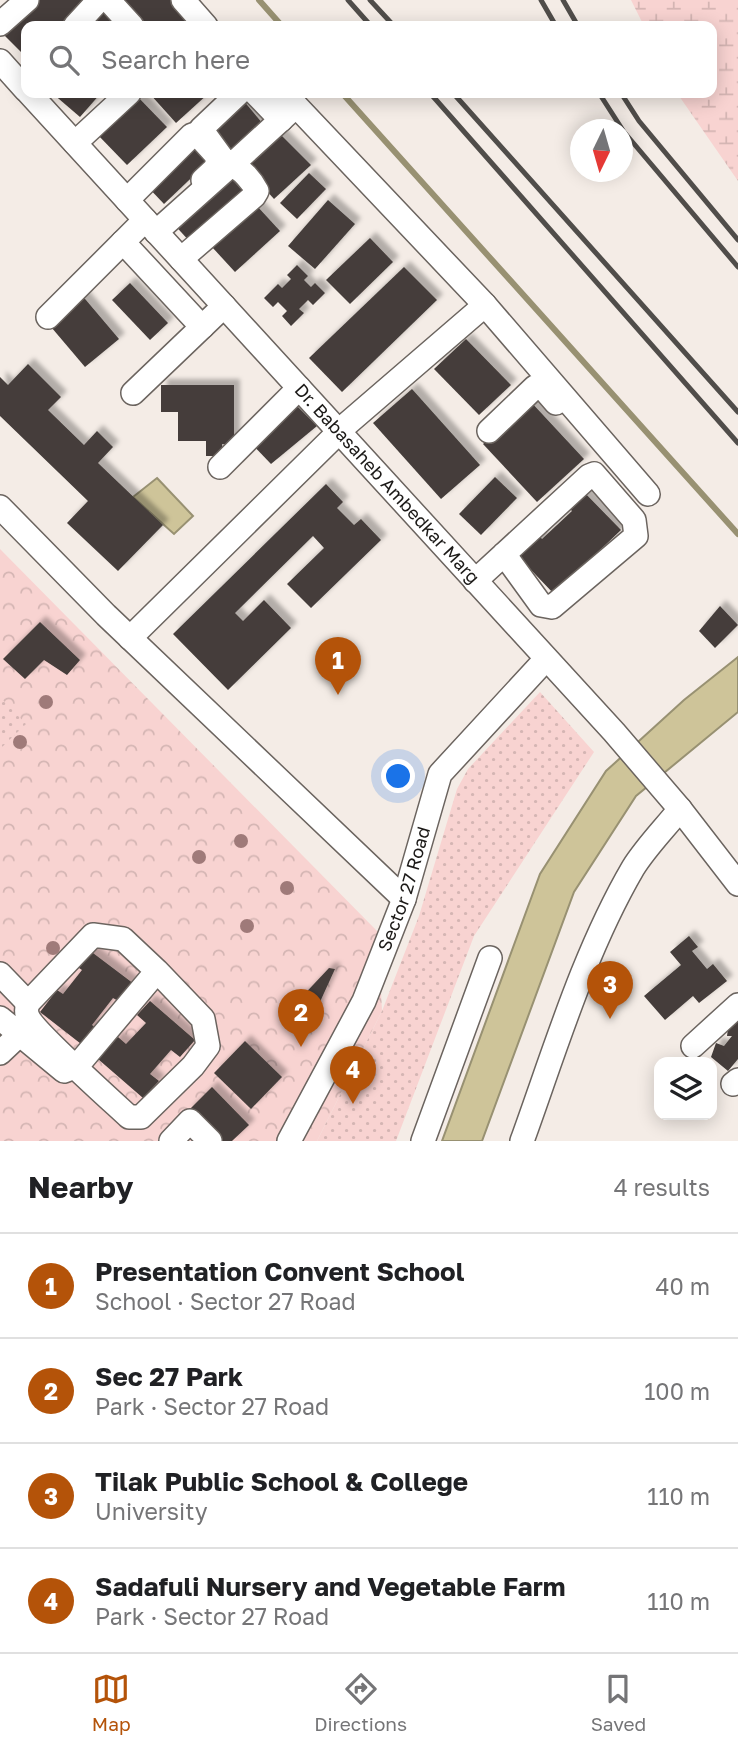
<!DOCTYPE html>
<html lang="en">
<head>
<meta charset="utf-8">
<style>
	:root { --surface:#fff; --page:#f6f6f6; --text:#202124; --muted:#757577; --line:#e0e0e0; --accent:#b45309 }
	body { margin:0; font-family:"Golos Text",sans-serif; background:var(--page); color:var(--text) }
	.controls { position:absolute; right:21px; bottom:21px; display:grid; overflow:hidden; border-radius:14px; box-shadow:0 4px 18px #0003 }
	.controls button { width:63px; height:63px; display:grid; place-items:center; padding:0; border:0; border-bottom:2px solid var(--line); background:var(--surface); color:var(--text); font:35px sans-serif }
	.compass { position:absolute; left:570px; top:119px; width:63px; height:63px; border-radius:50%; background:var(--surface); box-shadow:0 4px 18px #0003; rotate:185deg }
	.you { position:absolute; left:399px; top:777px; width:24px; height:24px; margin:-18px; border:5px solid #fff; border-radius:50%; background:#1a73e8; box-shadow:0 0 0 10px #1a73e833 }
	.badge { display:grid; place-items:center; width:46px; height:46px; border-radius:50%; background:var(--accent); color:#fff; font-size:23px; font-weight:700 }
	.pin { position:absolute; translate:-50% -58px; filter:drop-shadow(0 2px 4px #0008) }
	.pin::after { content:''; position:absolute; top:37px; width:24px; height:21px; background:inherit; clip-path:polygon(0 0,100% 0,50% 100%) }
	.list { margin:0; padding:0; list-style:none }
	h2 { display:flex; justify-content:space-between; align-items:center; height:91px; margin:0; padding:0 28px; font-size:30px }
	h2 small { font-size:23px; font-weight:400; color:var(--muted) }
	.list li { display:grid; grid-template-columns:46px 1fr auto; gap:21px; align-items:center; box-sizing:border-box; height:105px; padding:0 28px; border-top:2px solid var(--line) }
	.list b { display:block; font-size:26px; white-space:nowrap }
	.list p { margin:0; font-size:23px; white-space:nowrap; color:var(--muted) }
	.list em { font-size:23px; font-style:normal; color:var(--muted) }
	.icon { flex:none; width:38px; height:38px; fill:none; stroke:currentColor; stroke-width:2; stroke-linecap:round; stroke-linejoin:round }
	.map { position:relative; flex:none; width:738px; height:1141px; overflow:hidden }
	.search { position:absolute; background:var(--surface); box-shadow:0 4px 18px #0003; left:21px; right:21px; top:21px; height:77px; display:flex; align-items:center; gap:18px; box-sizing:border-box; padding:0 24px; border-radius:14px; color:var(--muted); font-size:26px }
	.sheet { height:511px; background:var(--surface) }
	nav { display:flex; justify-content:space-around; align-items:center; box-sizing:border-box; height:98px; border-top:2px solid var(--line); background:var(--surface); font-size:19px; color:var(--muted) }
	nav a { display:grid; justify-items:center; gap:4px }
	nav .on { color:var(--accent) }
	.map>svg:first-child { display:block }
	.wetland { fill:url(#wetland-marsh) }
	.park { fill:url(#park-crowns) }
	.garden { fill:url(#garden-dots) }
	.water { fill:#cec499; stroke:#989172; stroke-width:2 }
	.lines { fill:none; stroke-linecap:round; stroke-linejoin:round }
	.stream { stroke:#989172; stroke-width:6 }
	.building { fill:#443d3a; filter:url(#shadow) }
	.minor-casing { stroke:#6b645f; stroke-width:26 }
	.minor { stroke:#fff; stroke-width:23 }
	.rail { stroke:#504d4a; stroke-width:5 }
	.tree { fill:#9f7a79 }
	.labels { text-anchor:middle; stroke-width:7; stroke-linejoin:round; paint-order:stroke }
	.street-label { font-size:18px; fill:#1b1917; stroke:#f4ece6 }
</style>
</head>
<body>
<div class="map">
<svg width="738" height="1141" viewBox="0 0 738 1141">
	<defs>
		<pattern id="wetland-marsh" width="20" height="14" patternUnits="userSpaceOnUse" patternTransform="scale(1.75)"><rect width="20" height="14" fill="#f8d3d1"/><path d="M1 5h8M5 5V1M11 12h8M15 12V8" fill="none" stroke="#d4b5b3"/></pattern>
		<pattern id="park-crowns" width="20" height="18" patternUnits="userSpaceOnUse" patternTransform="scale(1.75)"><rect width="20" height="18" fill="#f8d3d1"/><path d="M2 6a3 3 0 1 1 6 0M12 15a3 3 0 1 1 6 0" fill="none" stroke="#d4b5b3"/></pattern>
		<pattern id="garden-dots" width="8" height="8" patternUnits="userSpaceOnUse" patternTransform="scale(1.75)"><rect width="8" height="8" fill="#f8d3d1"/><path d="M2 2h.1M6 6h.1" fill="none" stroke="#d4b5b3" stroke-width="1.8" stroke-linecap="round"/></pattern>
		<filter id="shadow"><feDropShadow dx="6" dy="-6" stdDeviation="2" flood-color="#0004"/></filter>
	</defs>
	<rect width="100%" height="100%" fill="#f4ece6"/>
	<polygon class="wetland" points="631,0 738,0 738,181 677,93 712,93 712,26 644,26"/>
	<polygon class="park" points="0,549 378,932 382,1011 317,1141 0,1141"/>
	<g class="garden">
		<polygon points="540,692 594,752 474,936 396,1141 317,1141 382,1011 419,916 457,789 468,769"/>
		<polygon points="0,697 26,724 0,749"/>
	</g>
	<g class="water">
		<polygon points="157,478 193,516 174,534 133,497"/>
		<polygon points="738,657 738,712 636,796 574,892 482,1141 442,1141 540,874 606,771 684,700"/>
	</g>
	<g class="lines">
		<g class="stream">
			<polyline points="259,0 282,26"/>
			<polyline points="342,93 738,534"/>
		</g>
	</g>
	<g class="building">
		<polygon points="36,0 82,0 86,4 64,26 26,26 26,57 0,31"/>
		<polygon points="123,0 172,0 192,23 188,26 146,26"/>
		<polygon points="103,12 120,26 91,26"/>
		<polygon points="52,93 101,93 80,117"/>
		<polygon points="149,93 209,93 176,123"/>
		<polygon points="135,94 167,127 127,165 95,132"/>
		<polygon points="243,100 263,124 233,152 212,125"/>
		<polygon points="275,129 311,165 274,199 242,163"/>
		<polygon points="191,141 209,161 164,204 146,185"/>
		<polygon points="226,172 246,195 191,243 171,221"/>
		<polygon points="309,173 326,189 297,219 280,203"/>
		<polygon points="328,200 355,224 315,269 288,246"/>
		<polygon points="257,206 280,231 235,272 212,247"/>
		<polygon points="370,238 393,262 350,304 326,280"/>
		<polygon points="297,265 308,276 304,280 311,287 315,283 325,293 313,305 308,300 299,309 304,313 291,326 282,316 287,311 278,302 273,307 264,298 278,284 282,288 291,279 287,275"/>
		<polygon points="404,267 437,300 342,392 309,358"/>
		<polygon points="130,283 168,323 150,340 112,300"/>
		<polygon points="80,293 119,339 85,367 46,321"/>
		<polygon points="466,339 511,385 479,415 434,369"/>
		<polygon points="28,364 61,397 48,410 84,445 97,431 113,447 98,463 163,525 118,571 67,523 88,501 0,416 0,377 8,385"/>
		<polygon points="161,385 234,385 234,444 222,444 222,456 206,456 206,441 178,441 178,412 161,412"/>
		<polygon points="412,389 480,465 441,499 373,423"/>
		<polygon points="290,399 317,426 271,464 248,440"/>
		<polygon points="530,401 584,459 537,502 483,444"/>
		<polygon points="495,477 517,498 481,535 459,514"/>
		<polygon points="326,484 343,502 337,508 354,525 361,519 381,540 311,608 287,584 324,548 313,536 235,613 243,621 264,600 291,628 228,690 173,634"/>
		<polygon points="581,489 621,530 554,594 514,552 536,532 542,539 572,511 565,504"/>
		<polygon points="720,606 738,625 715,648 699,631"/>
		<polygon points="40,622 80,660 67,675 44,660 25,679 3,659"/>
		<polygon points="689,936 698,947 692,951 707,969 713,964 727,981 699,1003 693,996 665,1020 644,996 681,965 670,952"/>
		<polygon points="89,950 134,984 120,1002 113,998 92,1025 98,1030 85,1047 40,1012 57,990 63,994 82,970 76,966"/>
		<polygon points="329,968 335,969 303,1039 281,1019"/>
		<polygon points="150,1001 195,1040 180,1057 171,1050 150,1074 159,1081 143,1098 98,1059 118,1037 126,1044 146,1023 137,1015"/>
		<polygon points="729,1021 738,1022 738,1059 728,1071 711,1057 716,1043 724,1046 732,1036 727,1036"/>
		<polygon points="245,1041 282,1077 251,1109 214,1073"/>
		<polygon points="212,1087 249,1125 232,1141 216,1141 187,1112"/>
	</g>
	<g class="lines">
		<g class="minor-casing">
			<g id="minor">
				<polyline points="183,0 206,26"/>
				<polyline points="111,3 132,26"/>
				<polyline points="0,24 27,0"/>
				<polyline points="75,26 99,0"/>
				<polyline points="0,61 26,90"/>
				<path id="s1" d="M29 93 614 732 680 809 738 884"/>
				<polyline points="239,93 201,129 225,162 236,161 296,106"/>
				<polyline points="255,93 281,120"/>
				<polyline points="284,93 485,305 648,494"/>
				<polyline points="75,143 129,93"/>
				<polyline points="127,200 192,135 197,134 217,156 217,167 203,180"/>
				<path d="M156 232 231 165C242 169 252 181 257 191L254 196 181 259"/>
				<polyline points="123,242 202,327"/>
				<polyline points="48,317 145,220"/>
				<polyline points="133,393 224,306"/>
				<polyline points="489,431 535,387 543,388 556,403"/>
				<polyline points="220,467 299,388"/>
				<polyline points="0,507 106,615 404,899"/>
				<polyline points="475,581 589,476 594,474 634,520 636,536 552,607 541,605 504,554"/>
				<polyline points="130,638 348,423 485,305"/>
				<polyline points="0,974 28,1003"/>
				<path d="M0 1018 64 1071 77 1066 157 971 123 939 93 935 28 1003C27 1006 26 1010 27 1014 30 1028 112 1101 129 1117H141L193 1066 208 1046 203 1019 157 971"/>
				<polyline points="693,1046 738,1005"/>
				<polyline points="0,1053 18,1036"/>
				<polyline points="733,1084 738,1080"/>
				<polyline points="171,1141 190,1121 210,1141"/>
				<path id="s2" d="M289 1141 364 1001 404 899 440 774 546 659"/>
				<polyline points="423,1141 490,958"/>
				<path d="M522 1141C555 1050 584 952 633 868 646 847 665 828 680 809"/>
			</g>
		</g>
		<use href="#minor" class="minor"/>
		<g class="rail">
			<polyline points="348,0 371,26"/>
			<polyline points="370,0 394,26"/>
			<polyline points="541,0 556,26"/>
			<polyline points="563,0 578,26"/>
			<polyline points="430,93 738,443"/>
			<polyline points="453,93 738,412"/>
			<polyline points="599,93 624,132 738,267"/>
			<polyline points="621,93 639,121 738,240"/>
		</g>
	</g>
	<g class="tree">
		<circle cx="46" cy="702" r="7"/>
		<circle cx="20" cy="742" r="7"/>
		<circle cx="241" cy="841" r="7"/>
		<circle cx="199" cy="857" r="7"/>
		<circle cx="287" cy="888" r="7"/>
		<circle cx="247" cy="926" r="7"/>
		<circle cx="53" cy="948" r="7"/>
	</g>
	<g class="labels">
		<g class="street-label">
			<text dy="6" stroke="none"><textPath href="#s1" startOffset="530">Dr. Babasaheb Ambedkar Marg</textPath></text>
			<text dy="6" stroke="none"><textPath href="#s2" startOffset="278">Sector 27 Road</textPath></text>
		</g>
	</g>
</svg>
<div class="controls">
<button><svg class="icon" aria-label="layers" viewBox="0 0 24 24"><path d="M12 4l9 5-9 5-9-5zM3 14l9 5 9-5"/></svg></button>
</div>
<svg class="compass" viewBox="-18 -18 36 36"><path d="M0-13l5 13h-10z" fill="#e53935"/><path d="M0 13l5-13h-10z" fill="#757577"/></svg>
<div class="you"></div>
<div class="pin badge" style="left:338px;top:695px">1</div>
<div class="pin badge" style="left:301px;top:1047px">2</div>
<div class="pin badge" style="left:610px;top:1019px">3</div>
<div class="pin badge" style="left:353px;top:1104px">4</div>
<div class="search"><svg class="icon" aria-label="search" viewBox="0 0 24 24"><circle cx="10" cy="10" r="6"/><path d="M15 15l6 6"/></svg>Search here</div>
</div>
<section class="sheet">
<h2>Nearby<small>4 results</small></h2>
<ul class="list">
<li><span class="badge">1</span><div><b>Presentation Convent School</b><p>School · Sector 27 Road</p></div><em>40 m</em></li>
<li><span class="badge">2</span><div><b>Sec 27 Park</b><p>Park · Sector 27 Road</p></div><em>100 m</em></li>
<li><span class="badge">3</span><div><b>Tilak Public School &amp; College</b><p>University</p></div><em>110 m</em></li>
<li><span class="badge">4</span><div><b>Sadafuli Nursery and Vegetable Farm</b><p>Park · Sector 27 Road</p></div><em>110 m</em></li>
</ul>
</section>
<nav>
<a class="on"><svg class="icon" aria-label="map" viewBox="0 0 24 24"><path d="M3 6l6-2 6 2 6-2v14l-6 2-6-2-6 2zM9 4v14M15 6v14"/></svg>Map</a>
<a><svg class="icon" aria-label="directions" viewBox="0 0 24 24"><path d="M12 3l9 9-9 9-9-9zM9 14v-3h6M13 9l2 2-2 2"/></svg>Directions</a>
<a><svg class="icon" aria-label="saved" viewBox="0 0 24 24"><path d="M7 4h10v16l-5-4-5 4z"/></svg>Saved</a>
</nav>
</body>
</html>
